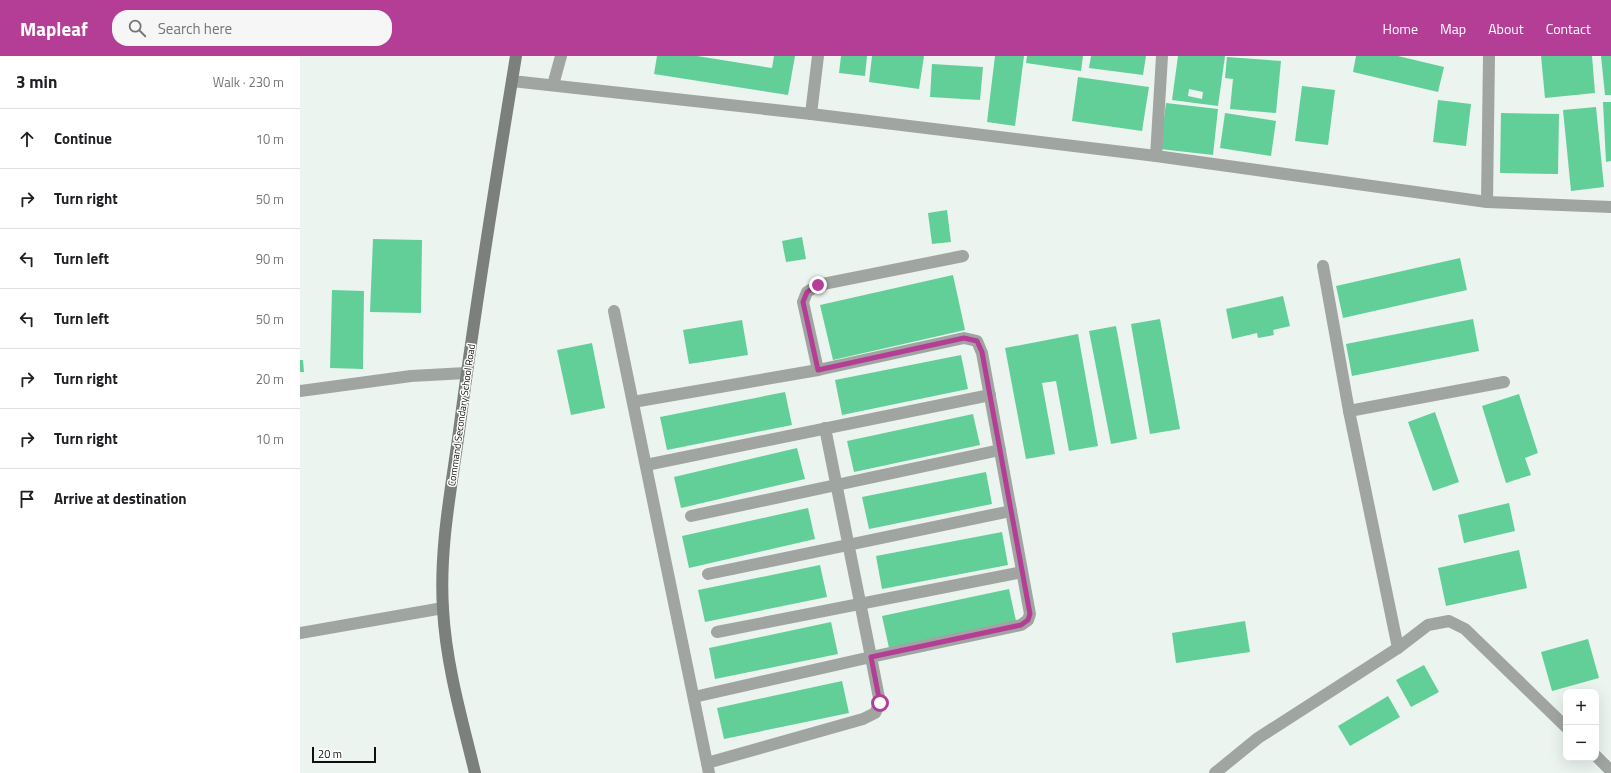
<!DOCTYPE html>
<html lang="en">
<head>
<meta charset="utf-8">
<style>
	:root { --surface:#fff; --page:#f6f6f6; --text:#202124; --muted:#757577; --line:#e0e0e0; --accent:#b43e95 }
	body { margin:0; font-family:"Titillium Web",sans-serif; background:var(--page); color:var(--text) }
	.controls { position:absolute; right:12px; bottom:12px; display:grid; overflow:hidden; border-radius:8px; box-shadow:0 4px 16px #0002 }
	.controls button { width:36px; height:36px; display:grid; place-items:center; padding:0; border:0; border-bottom:1px solid var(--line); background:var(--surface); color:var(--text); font:20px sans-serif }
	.scale { position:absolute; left:12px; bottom:10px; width:64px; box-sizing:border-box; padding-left:4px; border:2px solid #0d100e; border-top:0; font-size:11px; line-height:14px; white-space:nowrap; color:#0d100e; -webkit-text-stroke:3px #fff; paint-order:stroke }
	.stop { position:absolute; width:12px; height:12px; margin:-9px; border:3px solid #b43e95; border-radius:50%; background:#fff }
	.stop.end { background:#b43e95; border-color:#fff; box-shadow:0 1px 4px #0008 }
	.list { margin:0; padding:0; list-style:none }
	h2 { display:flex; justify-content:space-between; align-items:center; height:52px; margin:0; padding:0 16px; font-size:17px }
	h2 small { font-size:13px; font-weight:400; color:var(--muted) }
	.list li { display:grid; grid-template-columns:26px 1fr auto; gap:12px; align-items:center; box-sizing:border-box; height:60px; padding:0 16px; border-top:1px solid var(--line) }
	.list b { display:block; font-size:15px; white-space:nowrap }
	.list em { font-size:13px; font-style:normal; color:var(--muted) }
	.icon { flex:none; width:22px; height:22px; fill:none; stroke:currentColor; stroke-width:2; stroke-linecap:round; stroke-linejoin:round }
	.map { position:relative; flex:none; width:1311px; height:717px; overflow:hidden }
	header { display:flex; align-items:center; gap:24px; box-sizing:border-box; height:56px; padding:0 20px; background:var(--accent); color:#fff }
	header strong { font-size:19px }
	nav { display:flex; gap:22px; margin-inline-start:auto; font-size:14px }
	.search { width:280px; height:36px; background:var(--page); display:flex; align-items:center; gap:10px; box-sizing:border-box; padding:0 14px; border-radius:16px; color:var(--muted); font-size:15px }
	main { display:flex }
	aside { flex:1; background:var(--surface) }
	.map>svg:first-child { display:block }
	.building { fill:#62cf99; fill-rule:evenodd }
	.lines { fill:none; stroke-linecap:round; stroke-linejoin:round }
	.service { stroke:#a1a5a2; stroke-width:12 }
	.minor { stroke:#a1a5a2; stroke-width:12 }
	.secondary { stroke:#7b807d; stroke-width:12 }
	.route { stroke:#b43e95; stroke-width:5 }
	.labels { text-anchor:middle; stroke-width:3; stroke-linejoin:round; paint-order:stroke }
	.street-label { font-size:10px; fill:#0d100e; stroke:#fff }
</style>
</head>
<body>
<header>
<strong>Mapleaf</strong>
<div class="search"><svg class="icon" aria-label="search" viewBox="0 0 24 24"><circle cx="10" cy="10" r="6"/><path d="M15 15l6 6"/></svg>Search here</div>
<nav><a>Home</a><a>Map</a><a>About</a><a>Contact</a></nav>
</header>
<main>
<aside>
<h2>3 min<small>Walk · 230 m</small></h2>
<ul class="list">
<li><svg class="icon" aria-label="ahead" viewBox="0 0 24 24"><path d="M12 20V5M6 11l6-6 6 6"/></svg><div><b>Continue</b></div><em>10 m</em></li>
<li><svg class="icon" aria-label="right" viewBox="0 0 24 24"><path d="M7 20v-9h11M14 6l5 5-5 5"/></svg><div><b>Turn right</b></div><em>50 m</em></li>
<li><svg class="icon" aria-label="left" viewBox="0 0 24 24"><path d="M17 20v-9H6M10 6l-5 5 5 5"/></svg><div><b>Turn left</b></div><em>90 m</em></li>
<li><svg class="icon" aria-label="left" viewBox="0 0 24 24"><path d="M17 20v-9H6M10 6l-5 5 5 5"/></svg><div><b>Turn left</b></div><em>50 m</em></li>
<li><svg class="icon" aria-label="right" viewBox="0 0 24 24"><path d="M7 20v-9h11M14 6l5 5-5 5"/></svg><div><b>Turn right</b></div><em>20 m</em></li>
<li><svg class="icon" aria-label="right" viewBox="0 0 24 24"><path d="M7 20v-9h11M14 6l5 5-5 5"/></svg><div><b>Turn right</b></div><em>10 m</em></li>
<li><svg class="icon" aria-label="arrive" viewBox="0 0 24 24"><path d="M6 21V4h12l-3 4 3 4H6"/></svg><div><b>Arrive at destination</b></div></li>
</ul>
</aside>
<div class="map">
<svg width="1311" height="717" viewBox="0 0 1311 717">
	<rect width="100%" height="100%" fill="#ebf4ef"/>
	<g class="building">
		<polygon points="357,0 397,0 472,12 474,0 495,0 488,39 354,18"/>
		<polygon points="541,0 567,0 565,20 539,17"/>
		<polygon points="572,0 624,0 619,33 569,26"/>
		<polygon points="695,0 724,0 715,70 687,66"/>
		<polygon points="727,0 783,0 781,15 726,7"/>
		<polygon points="791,0 846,0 843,19 789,12"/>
		<path d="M878 0H925L918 50 872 44ZM889 33 903 36 902 43 888 40Z"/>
		<polygon points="1056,0 1098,0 1144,11 1138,36 1053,16"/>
		<polygon points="1241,0 1292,0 1295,37 1245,42"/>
		<polygon points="1301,0 1311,0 1311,39 1305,39"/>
		<polygon points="927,1 981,5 976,57 930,53 933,23 925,22"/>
		<polygon points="632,8 683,11 680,44 630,41"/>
		<polygon points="778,21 849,31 842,75 772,65"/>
		<polygon points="1002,30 1035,34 1028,89 995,85"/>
		<polygon points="1138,44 1171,48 1166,90 1133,86"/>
		<polygon points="1303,46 1311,46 1311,105 1306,106"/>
		<polygon points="866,47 918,53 913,99 860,93"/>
		<polygon points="1296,51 1304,131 1271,135 1263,54"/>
		<polygon points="925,57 976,65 971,100 920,92"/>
		<polygon points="1201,57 1259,58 1258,118 1200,117"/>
		<polygon points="647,154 651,186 632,188 628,157"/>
		<polygon points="502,181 506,203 486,206 482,185"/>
		<polygon points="73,183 122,184 121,257 70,256"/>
		<polygon points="1160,202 1167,234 1043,262 1036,230"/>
		<polygon points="653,219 665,274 533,304 520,249"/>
		<polygon points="32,234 64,235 63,313 30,312"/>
		<polygon points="983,240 990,270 973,274 974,279 958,282 957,277 932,283 926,253"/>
		<polygon points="860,263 880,373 850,378 831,268"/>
		<polygon points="1173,263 1179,295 1052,320 1046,288"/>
		<polygon points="442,264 448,299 389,308 383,274"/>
		<polygon points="816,270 837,383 811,388 789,275"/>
		<polygon points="778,278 798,390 769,395 756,325 742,327 755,398 726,403 705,292"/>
		<polygon points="292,287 305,352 271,359 257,294"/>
		<polygon points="661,299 668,333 542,359 535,324"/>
		<polygon points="0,304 3,304 4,316 0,316"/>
		<polygon points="485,336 492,369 367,394 360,361"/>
		<polygon points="1219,338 1238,397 1225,402 1231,419 1206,427 1182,350"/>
		<polygon points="1135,356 1159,426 1133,435 1108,366"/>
		<polygon points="673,358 680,389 554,416 547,385"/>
		<polygon points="497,392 505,423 381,452 374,421"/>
		<polygon points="686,416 692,448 569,473 562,441"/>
		<polygon points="1209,447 1215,475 1164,487 1158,459"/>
		<polygon points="508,452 515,483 389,512 382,480"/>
		<polygon points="702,476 708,509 582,533 576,500"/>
		<polygon points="1219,494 1227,532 1146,550 1138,512"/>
		<polygon points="520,509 527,541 405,566 398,534"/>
		<polygon points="709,533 716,565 589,592 582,560"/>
		<polygon points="945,565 950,596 876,607 872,577"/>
		<polygon points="531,566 538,598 415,623 409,592"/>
		<polygon points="1288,583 1299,622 1252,635 1241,596"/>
		<polygon points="1124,609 1139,636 1111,651 1096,624"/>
		<polygon points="542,625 549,657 424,683 417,652"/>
		<polygon points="1088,640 1100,661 1050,690 1038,670"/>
	</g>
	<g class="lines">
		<g class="service">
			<polyline points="253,29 261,0"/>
			<polyline points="1023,210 1049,355"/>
			<polyline points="1098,592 1049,355 1204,326"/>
		</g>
		<g class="minor">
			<polyline points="212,25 511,58 856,100 1187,146 1311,151"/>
			<polyline points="511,58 518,0"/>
			<polyline points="856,100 862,0"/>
			<polyline points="1187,146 1189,0"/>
			<polyline points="314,255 409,717"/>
			<polyline points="518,314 503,246 507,236 518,229 663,200"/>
			<polyline points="0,335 111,320 166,317"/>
			<polyline points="333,346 518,314 664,282 677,285 682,297 730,558 728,564 721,569 571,601 580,647 575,657 563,663 407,707"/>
			<polyline points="346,409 690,339"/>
			<polyline points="391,460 700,394"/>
			<polyline points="408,518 711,455"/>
			<polyline points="417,576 722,516"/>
			<polyline points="0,577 143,552"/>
			<polyline points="394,641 571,601 525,372"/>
			<polyline points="1296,700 1311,715"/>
			<polyline points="915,717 958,682 1098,592 1128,569 1149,565 1165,573 1266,671"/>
		</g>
		<path class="secondary" d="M175 717C162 663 146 609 143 553 139 491 152 429 160 368 176 245 196 122 216 0"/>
	</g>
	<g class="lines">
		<polyline class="route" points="518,229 507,236 503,246 518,314 664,282 677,285 682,296 730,558 728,564 721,569 571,601 580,647"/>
	</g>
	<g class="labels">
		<g class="street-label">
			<text transform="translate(161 359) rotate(-82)" y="4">Command Secondary School Road</text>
		</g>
	</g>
</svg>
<div class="controls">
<button>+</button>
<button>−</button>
</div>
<div class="scale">20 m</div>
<div class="stop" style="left:580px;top:647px"></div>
<div class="stop end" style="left:518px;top:229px"></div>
</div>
</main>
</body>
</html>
